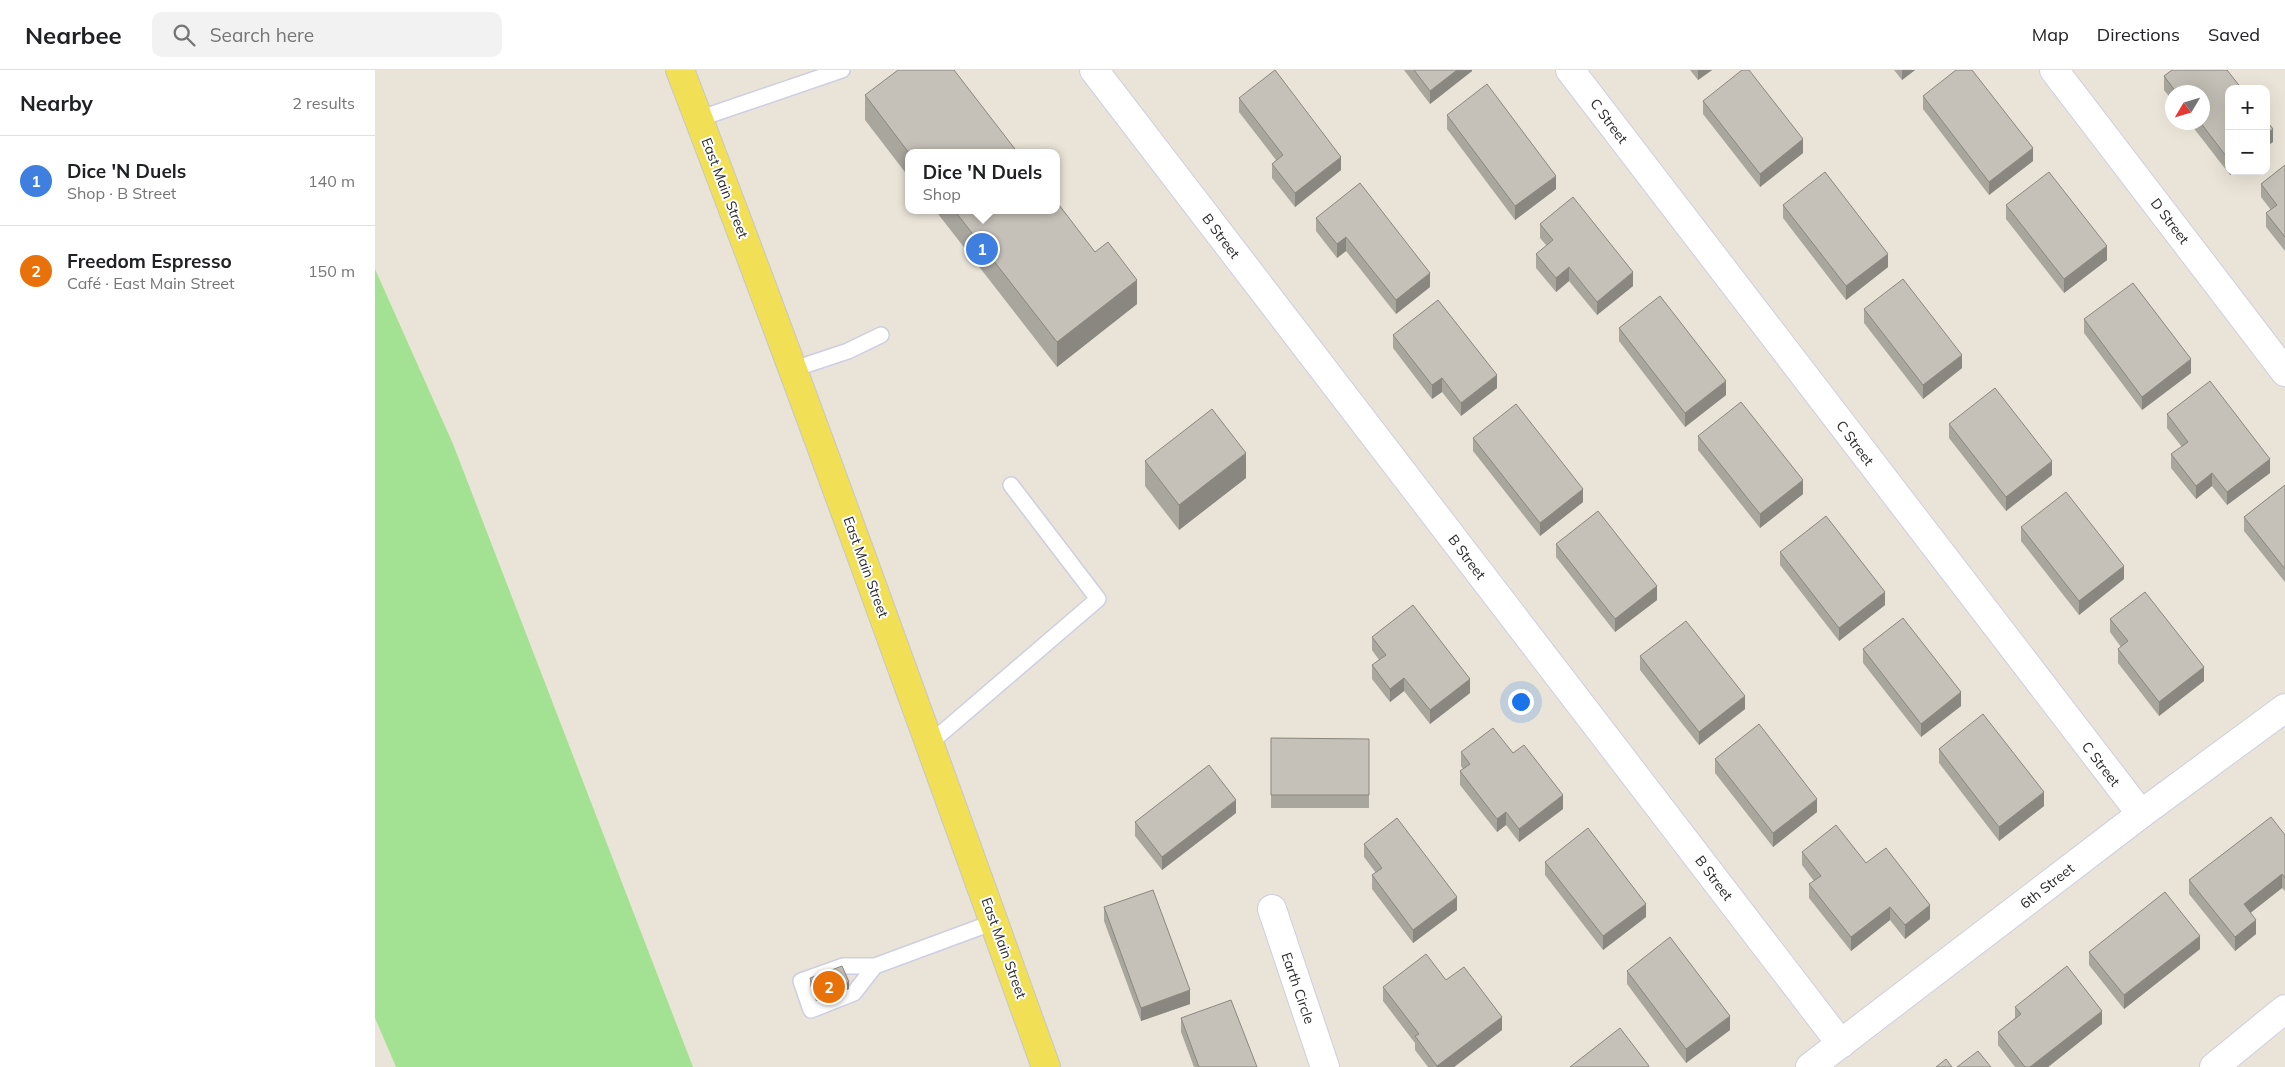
<!DOCTYPE html>
<html lang="en">
<head>
<meta charset="utf-8">
<style>
	:root { --surface:#fff; --page:#f2f2f2; --text:#202124; --muted:#757577; --line:#e0e0e0; --accent:#2563eb }
	body { margin:0; font-family:Mulish,sans-serif; background:var(--page); color:var(--text) }
	.controls { position:absolute; right:15px; top:15px; display:grid; overflow:hidden; border-radius:10px; box-shadow:0 5px 20px #0002 }
	.controls button { width:45px; height:45px; display:grid; place-items:center; padding:0; border:0; border-bottom:1px solid var(--line); background:var(--surface); color:var(--text); font:25px sans-serif }
	.compass { position:absolute; left:1790px; top:15px; width:45px; height:45px; border-radius:50%; background:var(--surface); box-shadow:0 5px 20px #0002; rotate:232deg }
	.you { position:absolute; left:1145px; top:631px; width:18px; height:18px; margin:-12px; border:4px solid #fff; border-radius:50%; background:#1a73e8; box-shadow:0 0 0 8px #1a73e833 }
	.badge { display:grid; place-items:center; width:32px; height:32px; border-radius:50%; background:var(--accent); color:#fff; font-size:16px; font-weight:700 }
	.pin { position:absolute; translate:-50% -50%; border:2px solid #fff; box-shadow:0 1px 5px #0006 }
	.popup { position:absolute; left:530px; top:79px; width:155px; height:65px; box-sizing:border-box; display:grid; place-content:center; border-radius:10px; background:var(--surface); filter:drop-shadow(0 1px 4px #0005); font-size:16px; white-space:nowrap; color:var(--muted) }
	.popup b { font-size:19px; color:var(--text) }
	.popup::after { content:''; position:absolute; left:50%; top:100%; margin-left:-10px; border:10px solid transparent; border-top-color:var(--surface) }
	.list { margin:0; padding:0; list-style:none }
	h2 { display:flex; justify-content:space-between; align-items:center; height:65px; margin:0; padding:0 20px; font-size:21px }
	h2 small { font-size:16px; font-weight:400; color:var(--muted) }
	.list li { display:grid; grid-template-columns:32px 1fr auto; gap:15px; align-items:center; box-sizing:border-box; height:90px; padding:0 20px; border-top:1px solid var(--line) }
	.list b { display:block; font-size:19px; white-space:nowrap }
	.list p { margin:0; font-size:16px; white-space:nowrap; color:var(--muted) }
	.list em { font-size:16px; font-style:normal; color:var(--muted) }
	.icon { flex:none; width:28px; height:28px; fill:none; stroke:currentColor; stroke-width:2; stroke-linecap:round; stroke-linejoin:round }
	.map { position:relative; flex:none; width:1910px; height:997px; overflow:hidden }
	header { display:flex; align-items:center; gap:30px; box-sizing:border-box; height:70px; padding:0 25px; background:var(--surface); border-bottom:1px solid var(--line) }
	header strong { font-size:24px }
	nav { display:flex; gap:28px; margin-inline-start:auto; font-size:18px }
	.search { width:350px; height:45px; background:var(--page); display:flex; align-items:center; gap:12px; box-sizing:border-box; padding:0 18px; border-radius:10px; color:var(--muted); font-size:19px }
	main { display:flex }
	aside { flex:1; background:var(--surface) }
	.map>svg:first-child { display:block }
	.green { fill:#a4e293 }
	.lines { fill:none; stroke-linecap:round; stroke-linejoin:round }
	.lane-casing { stroke:#cdcee1; stroke-width:18 }
	.street-casing { stroke:#cdcee1; stroke-width:30 }
	.primary-casing { stroke:#c7c7c7; stroke-width:30 }
	.lane { stroke:#fff; stroke-width:15 }
	.street { stroke:#fff; stroke-width:28 }
	.primary { stroke:#f1e056; stroke-width:28 }
	.wall { fill:#a9a69e }
	.shaded-wall { fill:#8a8781 }
	.building { fill:#c5c1b8; stroke:#8a8781 }
	.labels { text-anchor:middle; stroke-width:4; stroke-linejoin:round; paint-order:stroke }
	.street-label { font-size:14px; fill:#272727; stroke:#fff }
</style>
</head>
<body>
<header>
<strong>Nearbee</strong>
<div class="search"><svg class="icon" aria-label="search" viewBox="0 0 24 24"><circle cx="10" cy="10" r="6"/><path d="M15 15l6 6"/></svg>Search here</div>
<nav><a>Map</a><a>Directions</a><a>Saved</a></nav>
</header>
<main>
<aside>
<h2>Nearby<small>2 results</small></h2>
<ul class="list">
<li><span class="badge" style="background:#3f7fe0">1</span><div><b>Dice 'N Duels</b><p>Shop · B Street</p></div><em>140 m</em></li>
<li><span class="badge" style="background:#e8710a">2</span><div><b>Freedom Espresso</b><p>Café · East Main Street</p></div><em>150 m</em></li>
</ul>
</aside>
<div class="map">
<svg width="1910" height="997" viewBox="0 0 1910 997">
	<rect width="100%" height="100%" fill="#eae4d8"/>
	<polygon class="green" points="0,199 78,374 318,997 21,997 0,948"/>
	<g class="lines">
		<g class="lane-casing">
			<g id="lane">
				<polyline points="323,49 467,0"/>
				<polyline points="419,299 473,281 506,265"/>
				<polyline points="555,673 723,529 636,415"/>
				<polyline points="500,896 479,923 436,940 426,911 468,896 500,896 619,852"/>
			</g>
		</g>
		<g class="street-casing">
			<g id="street">
				<polyline points="719,0 1466,974"/>
				<polyline points="1195,0 1766,744"/>
				<polyline points="1679,0 1910,302"/>
				<polyline points="897,839 950,997"/>
				<polyline points="1435,997 1766,744 1910,638"/>
				<polyline points="1839,997 1910,939"/>
			</g>
		</g>
		<g class="primary-casing">
			<path id="primary" d="M305 0C432 331 551 664 671 997"/>
		</g>
		<use href="#lane" class="lane"/>
		<use href="#street" class="street"/>
		<use href="#primary" class="primary"/>
	</g>
	<g class="wall">
		<polygon points="1029,0 1097,0 1097,1 1055,34"/>
		<polygon points="1315,0 1337,0 1323,10"/>
		<polygon points="1519,0 1540,0 1527,10"/>
		<polygon points="1789,6 1854,19 1854,101 1860,101 1855,105 1814,52 1828,52 1828,22 1798,22 1798,31 1789,20"/>
		<polygon points="490,25 643,83 533,83 533,106 490,50"/>
		<polygon points="1548,26 1658,91 1614,125 1548,39"/>
		<polygon points="864,28 966,100 920,137 897,108 897,94 901,90 864,42"/>
		<polygon points="1328,31 1428,83 1385,117 1328,44"/>
		<polygon points="1072,45 1181,119 1140,150 1072,59"/>
		<polygon points="1910,95 1910,181 1891,157 1891,143 1896,140 1886,127 1886,114"/>
		<polygon points="1408,135 1513,197 1471,230 1408,148"/>
		<polygon points="1631,135 1732,190 1689,223 1631,149"/>
		<polygon points="560,140 681,140 720,182 762,234 682,297"/>
		<polygon points="941,148 1055,217 1021,244 971,181 962,188 941,161"/>
		<polygon points="1165,154 1258,216 1222,245 1194,211 1181,222 1161,198 1161,184 1172,176 1165,168"/>
		<polygon points="1489,239 1587,298 1548,329 1489,253"/>
		<polygon points="1709,249 1816,303 1767,340 1709,263"/>
		<polygon points="1244,258 1351,325 1310,357 1244,271"/>
		<polygon points="1018,265 1122,318 1086,346 1067,322 1057,329 1018,278"/>
		<polygon points="1792,344 1895,403 1852,435 1837,416 1821,429 1796,398 1796,384 1807,377 1792,358"/>
		<polygon points="1574,354 1677,405 1631,441 1574,368"/>
		<polygon points="1323,366 1428,424 1385,458 1323,380"/>
		<polygon points="1098,368 1208,432 1165,466 1098,381"/>
		<polygon points="770,391 871,408 804,460 770,416"/>
		<polygon points="1910,415 1910,512 1869,461 1869,447"/>
		<polygon points="1646,457 1749,509 1704,545 1646,471"/>
		<polygon points="1181,474 1282,530 1240,562 1181,487"/>
		<polygon points="1405,482 1510,535 1464,571 1405,495"/>
		<polygon points="1735,549 1829,611 1784,646 1743,593 1743,579 1746,577 1735,562"/>
		<polygon points="997,567 1095,623 1055,654 1029,621 1015,632 997,609 997,595 1004,590 997,580"/>
		<polygon points="1488,579 1586,636 1546,667 1488,593"/>
		<polygon points="1265,586 1370,639 1324,675 1265,600"/>
		<polygon points="896,668 994,669 994,738 896,738"/>
		<polygon points="1564,679 1669,736 1624,771 1564,693"/>
		<polygon points="1086,682 1138,683 1188,739 1144,772 1131,755 1122,762 1085,715 1085,701 1088,699 1086,696"/>
		<polygon points="1340,689 1442,742 1398,777 1340,703"/>
		<polygon points="861,743 787,800 760,766 760,752"/>
		<polygon points="1910,765 1910,821 1907,818 1875,843 1881,864 1860,881 1814,824 1814,810"/>
		<polygon points="989,774 1082,840 1038,873 997,819 997,805 1001,803 989,787"/>
		<polygon points="1427,782 1491,793 1555,849 1530,869 1515,850 1476,881 1434,828 1434,814 1439,811 1427,795"/>
		<polygon points="1170,792 1271,847 1228,880 1170,805"/>
		<polygon points="729,837 815,934 766,951 729,851"/>
		<polygon points="1825,879 1749,939 1714,895 1714,882"/>
		<polygon points="1252,901 1355,960 1311,993 1252,914"/>
		<polygon points="435,908 474,919 441,931 435,915"/>
		<polygon points="1071,910 1127,960 1079,997 1053,997 1040,980 1040,973 1008,931 1008,917"/>
		<polygon points="1640,937 1727,954 1673,997 1640,997 1623,975 1623,962 1640,948"/>
		<polygon points="806,948 882,997 819,997 806,962"/>
	</g>
	<g class="shaded-wall">
		<polygon points="1082,0 1097,0 1097,1 1055,34 1055,21"/>
		<polygon points="1323,0 1337,0 1323,10"/>
		<polygon points="1527,0 1540,0 1527,10"/>
		<polygon points="1898,59 1898,72 1891,77 1891,64"/>
		<polygon points="1428,69 1428,83 1385,117 1385,104"/>
		<polygon points="1658,78 1658,91 1614,125 1614,112"/>
		<polygon points="966,87 966,100 920,137 920,123"/>
		<polygon points="1855,101 1860,101 1855,105"/>
		<polygon points="1181,106 1181,119 1140,150 1140,136"/>
		<polygon points="971,167 971,181 962,188 962,174"/>
		<polygon points="1732,176 1732,190 1689,223 1689,209"/>
		<polygon points="1513,184 1513,197 1471,230 1471,216"/>
		<polygon points="1194,197 1194,211 1181,222 1181,208"/>
		<polygon points="1258,202 1258,216 1222,245 1222,232"/>
		<polygon points="1055,203 1055,217 1021,244 1021,230"/>
		<polygon points="762,210 762,234 682,297 682,272"/>
		<polygon points="1587,285 1587,298 1548,329 1548,315"/>
		<polygon points="1816,289 1816,303 1767,340 1767,327"/>
		<polygon points="1122,305 1122,318 1086,346 1086,333"/>
		<polygon points="1067,308 1067,322 1057,329 1057,315"/>
		<polygon points="1351,311 1351,325 1310,357 1310,343"/>
		<polygon points="871,383 871,408 804,460 804,435"/>
		<polygon points="1895,389 1895,403 1852,435 1852,422"/>
		<polygon points="1677,391 1677,405 1631,441 1631,427"/>
		<polygon points="1837,403 1837,416 1821,429 1821,416"/>
		<polygon points="1428,410 1428,424 1385,458 1385,444"/>
		<polygon points="1208,419 1208,432 1165,466 1165,453"/>
		<polygon points="1749,496 1749,509 1704,545 1704,531"/>
		<polygon points="1282,516 1282,530 1240,562 1240,549"/>
		<polygon points="1510,522 1510,535 1464,571 1464,558"/>
		<polygon points="1829,597 1829,611 1784,646 1784,632"/>
		<polygon points="1029,608 1029,621 1015,632 1015,619"/>
		<polygon points="1095,609 1095,623 1055,654 1055,640"/>
		<polygon points="1586,622 1586,636 1546,667 1546,654"/>
		<polygon points="1370,626 1370,639 1324,675 1324,662"/>
		<polygon points="1669,722 1669,736 1624,771 1624,757"/>
		<polygon points="1188,725 1188,739 1144,772 1144,759"/>
		<polygon points="1442,729 1442,742 1398,777 1398,763"/>
		<polygon points="861,730 861,743 787,800 787,787"/>
		<polygon points="1131,742 1131,755 1122,762 1122,749"/>
		<polygon points="1907,804 1907,818 1869,848 1869,834"/>
		<polygon points="1082,827 1082,840 1038,873 1038,860"/>
		<polygon points="1271,834 1271,847 1228,880 1228,866"/>
		<polygon points="1555,835 1555,849 1530,869 1530,855"/>
		<polygon points="1515,837 1515,850 1476,881 1476,867"/>
		<polygon points="1881,850 1881,864 1860,881 1860,867"/>
		<polygon points="1825,866 1825,879 1749,939 1749,925"/>
		<polygon points="474,912 474,919 441,931 441,924"/>
		<polygon points="815,920 815,934 766,951 766,938"/>
		<polygon points="1727,941 1727,954 1673,997 1655,997"/>
		<polygon points="1355,946 1355,960 1311,993 1311,979"/>
		<polygon points="1127,947 1127,960 1079,997 1062,997 1062,996"/>
	</g>
	<g class="building">
		<polygon points="523,0 579,0 643,83 534,83 490,25"/>
		<polygon points="900,0 966,87 920,123 897,94 908,85 864,28"/>
		<polygon points="1039,0 1082,0 1055,21"/>
		<polygon points="1367,0 1374,0 1428,69 1385,104 1328,31"/>
		<polygon points="1581,0 1597,0 1658,78 1614,112 1548,26"/>
		<polygon points="1797,0 1852,0 1867,19 1854,19 1854,90 1825,52 1828,52 1828,22 1801,22 1789,6"/>
		<polygon points="1112,14 1181,106 1140,136 1072,45"/>
		<polygon points="1891,50 1898,59 1891,64"/>
		<polygon points="1910,95 1910,167 1891,143 1902,135 1886,114"/>
		<polygon points="1450,102 1513,184 1471,216 1408,135"/>
		<polygon points="1674,102 1732,176 1689,209 1631,135"/>
		<polygon points="985,113 1055,203 1021,230 971,167 962,174 941,148"/>
		<polygon points="1198,127 1258,202 1222,232 1194,197 1181,208 1161,184 1178,170 1165,154"/>
		<polygon points="681,131 720,182 733,172 762,210 682,272 579,140 681,140"/>
		<polygon points="1528,209 1587,285 1548,315 1489,239"/>
		<polygon points="1758,213 1816,289 1767,327 1709,249"/>
		<polygon points="1285,226 1351,311 1310,343 1244,258"/>
		<polygon points="1063,230 1122,305 1086,333 1067,308 1057,315 1018,265"/>
		<polygon points="1835,311 1895,389 1852,422 1837,403 1821,416 1796,384 1813,372 1792,344"/>
		<polygon points="1620,318 1677,391 1631,427 1574,354"/>
		<polygon points="1366,332 1428,410 1385,444 1323,366"/>
		<polygon points="1141,334 1208,419 1165,453 1098,368"/>
		<polygon points="837,339 871,383 804,435 770,391"/>
		<polygon points="1910,415 1910,499 1869,447"/>
		<polygon points="1691,422 1749,496 1704,531 1646,457"/>
		<polygon points="1223,441 1282,516 1240,549 1181,474"/>
		<polygon points="1451,446 1510,522 1464,558 1405,482"/>
		<polygon points="1770,522 1829,597 1784,632 1743,579 1753,571 1735,549"/>
		<polygon points="1038,535 1095,609 1055,640 1029,608 1015,619 997,595 1011,585 997,567"/>
		<polygon points="1528,548 1586,622 1546,654 1488,579"/>
		<polygon points="1311,551 1370,626 1324,662 1265,586"/>
		<polygon points="1608,644 1669,722 1624,757 1564,679"/>
		<polygon points="1384,654 1442,729 1398,763 1340,689"/>
		<polygon points="1118,658 1138,683 1149,675 1188,725 1144,759 1131,742 1122,749 1085,701 1095,694 1086,682"/>
		<polygon points="896,668 994,669 994,725 896,725"/>
		<polygon points="834,695 861,730 787,787 760,752"/>
		<polygon points="1896,747 1910,765 1910,808 1907,804 1869,834 1881,850 1860,867 1814,810"/>
		<polygon points="1022,748 1082,827 1038,860 997,805 1007,798 989,774"/>
		<polygon points="1461,755 1491,793 1511,778 1555,835 1530,855 1515,837 1476,867 1434,814 1446,806 1427,782"/>
		<polygon points="1213,758 1271,834 1228,866 1170,792"/>
		<polygon points="778,820 815,920 766,938 729,837"/>
		<polygon points="1790,822 1825,866 1749,925 1714,882"/>
		<polygon points="1295,867 1355,946 1311,979 1252,901"/>
		<polygon points="1051,884 1071,910 1089,897 1127,947 1062,996 1040,966 1044,964 1008,917"/>
		<polygon points="467,896 474,912 441,924 435,908"/>
		<polygon points="1692,896 1727,941 1655,997 1650,997 1623,962 1646,944 1640,937"/>
		<polygon points="856,930 882,997 824,997 806,948"/>
		<polygon points="1245,958 1274,996 1272,997 1195,997"/>
		<polygon points="1603,981 1616,997 1582,997"/>
		<polygon points="1571,989 1577,997 1561,997"/>
	</g>
	<g class="labels">
		<g class="street-label">
			<text transform="translate(1234 51) rotate(53)" y="5">C Street</text>
			<text transform="translate(350 118) rotate(69)" y="5">East Main Street</text>
			<text transform="translate(1795 151) rotate(53)" y="5">D Street</text>
			<text transform="translate(846 166) rotate(53)" y="5">B Street</text>
			<text transform="translate(1480 373) rotate(53)" y="5">C Street</text>
			<text transform="translate(1092 487) rotate(53)" y="5">B Street</text>
			<text transform="translate(491 497) rotate(70)" y="5">East Main Street</text>
			<text transform="translate(1726 694) rotate(52)" y="5">C Street</text>
			<text transform="translate(1339 808) rotate(53)" y="5">B Street</text>
			<text transform="translate(1672 816) rotate(-38)" y="5">6th Street</text>
			<text transform="translate(629 878) rotate(70)" y="5">East Main Street</text>
			<text transform="translate(923 918) rotate(71)" y="5">Earth Circle</text>
		</g>
	</g>
</svg>
<div class="controls">
<button>+</button>
<button>−</button>
</div>
<svg class="compass" viewBox="-18 -18 36 36"><path d="M0-13l5 13h-10z" fill="#e53935"/><path d="M0 13l5-13h-10z" fill="#757577"/></svg>
<div class="you"></div>
<div class="pin badge" style="left:607px;top:179px;background:#3f7fe0">1</div>
<div class="popup"><b>Dice 'N Duels</b>Shop</div>
<div class="pin badge" style="left:454px;top:917px;background:#e8710a">2</div>
</div>
</main>
</body>
</html>
